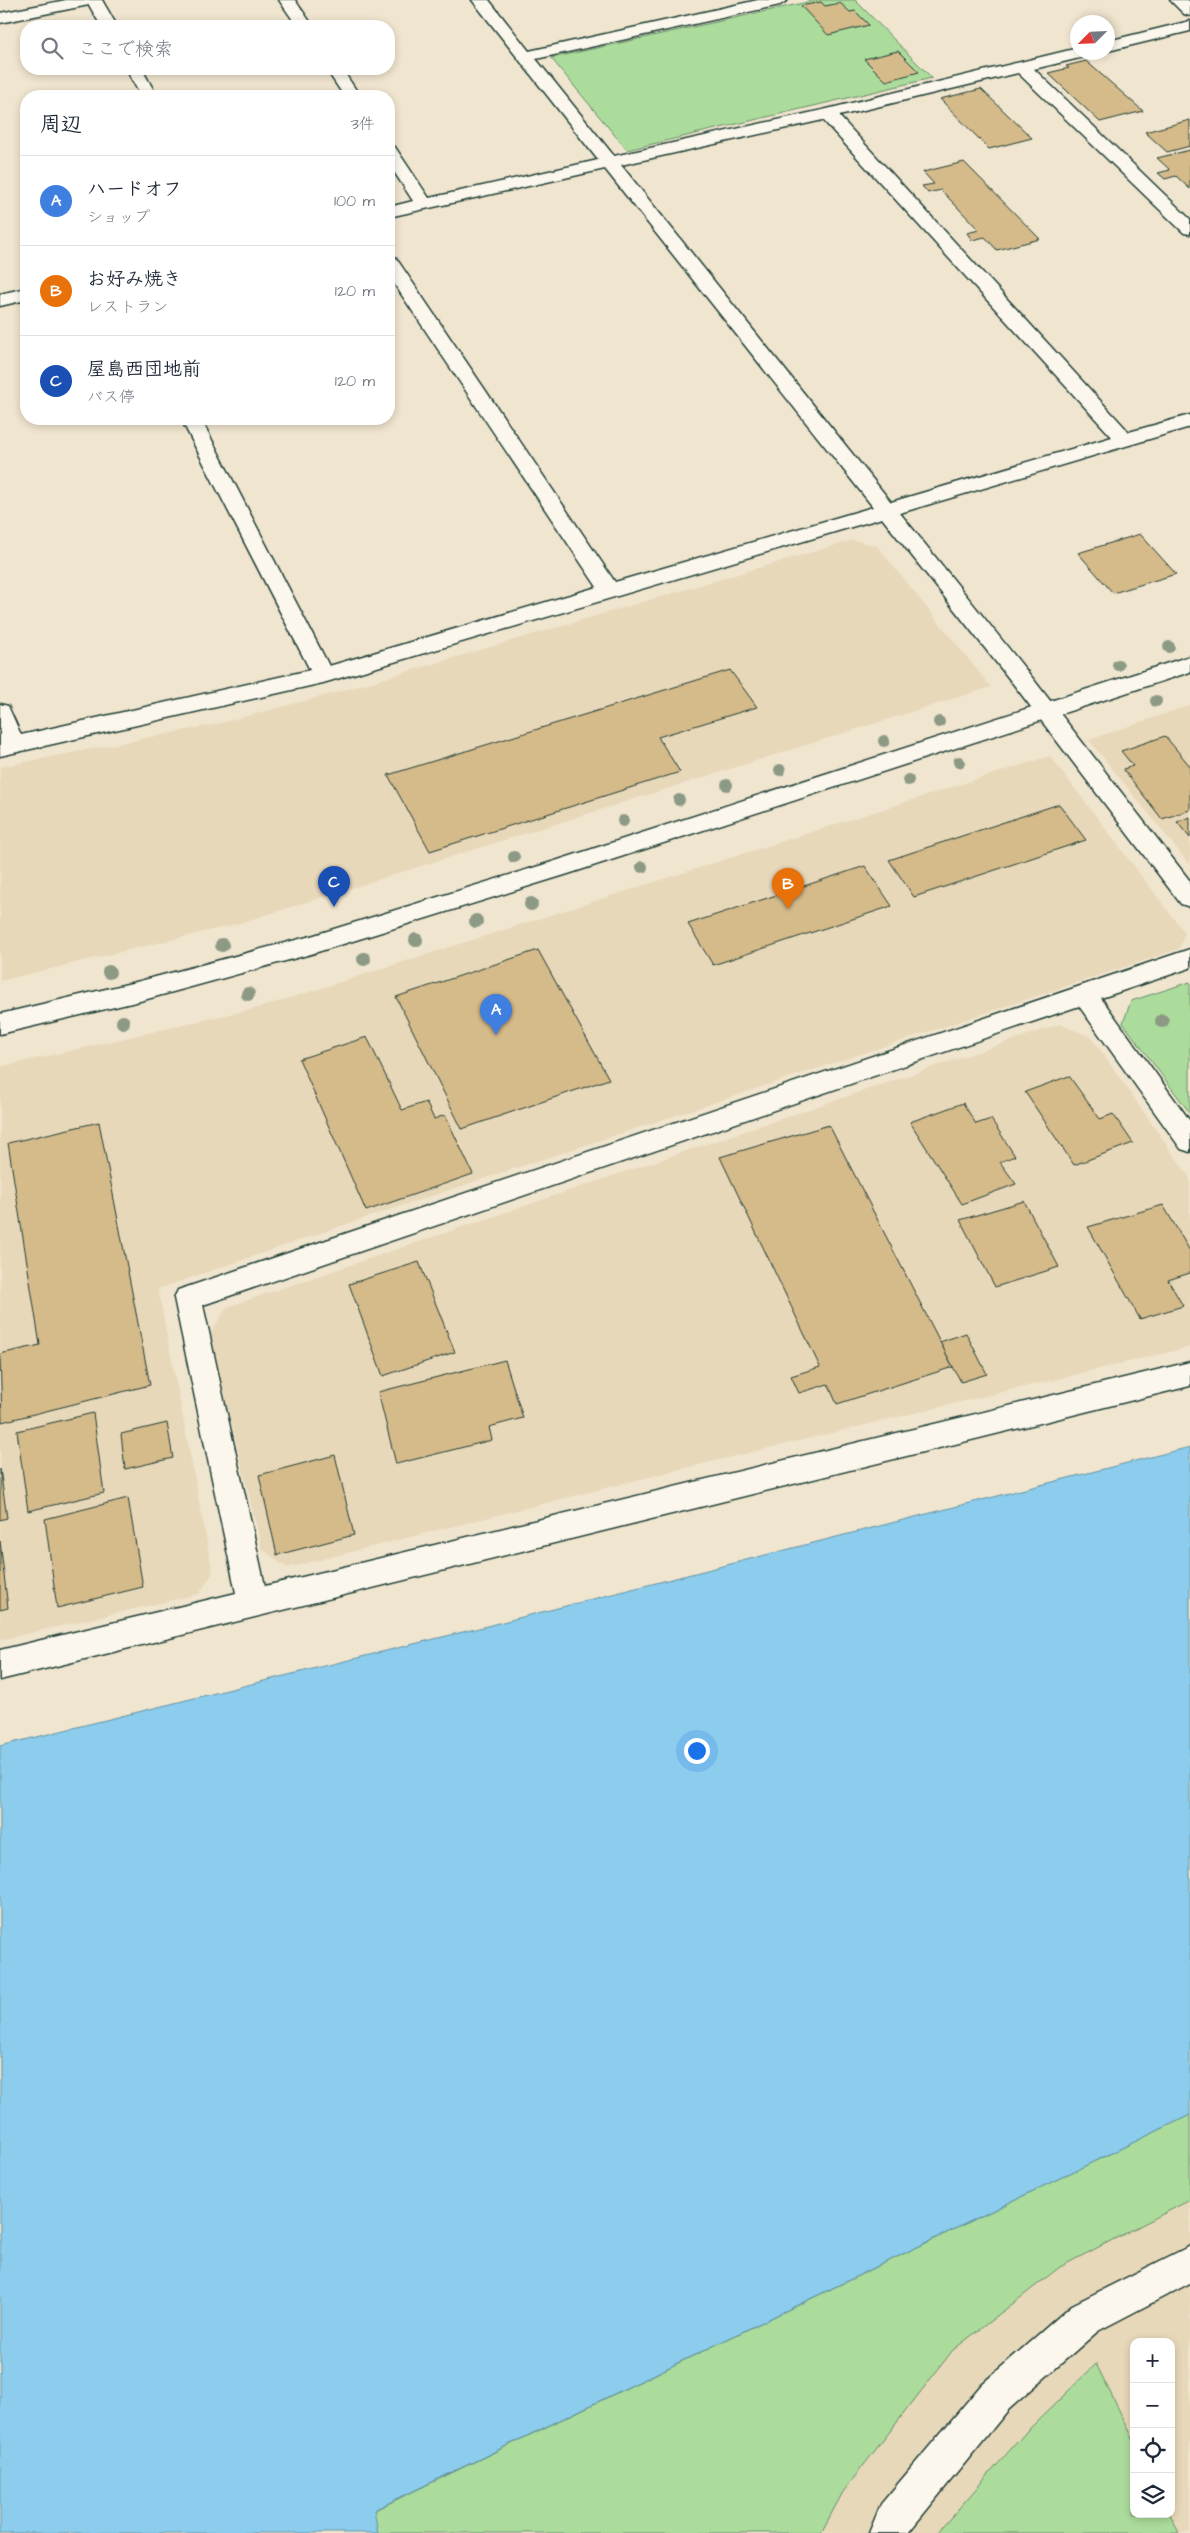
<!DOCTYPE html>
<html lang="ja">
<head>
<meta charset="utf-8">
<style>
	:root { --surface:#fff; --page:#f2f2f3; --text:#1f2937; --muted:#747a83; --line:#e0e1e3; --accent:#c8321e }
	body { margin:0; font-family:"Architects Daughter","Klee One",sans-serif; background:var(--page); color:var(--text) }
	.controls { position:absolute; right:15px; bottom:15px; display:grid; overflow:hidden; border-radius:10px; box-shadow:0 2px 8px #0003 }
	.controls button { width:45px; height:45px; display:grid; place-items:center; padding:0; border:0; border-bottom:1px solid var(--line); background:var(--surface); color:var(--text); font:25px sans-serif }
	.compass { position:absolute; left:1070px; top:15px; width:45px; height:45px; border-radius:50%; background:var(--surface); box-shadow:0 2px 8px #0003; rotate:246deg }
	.you { position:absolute; left:696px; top:1750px; width:18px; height:18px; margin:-12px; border:4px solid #fff; border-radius:50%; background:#1a73e8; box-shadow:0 0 0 8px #1a73e833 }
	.badge { display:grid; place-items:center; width:32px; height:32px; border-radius:50%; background:var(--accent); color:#fff; font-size:16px; font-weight:700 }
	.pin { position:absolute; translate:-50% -41px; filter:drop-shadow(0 1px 2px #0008) }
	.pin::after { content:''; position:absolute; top:26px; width:18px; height:15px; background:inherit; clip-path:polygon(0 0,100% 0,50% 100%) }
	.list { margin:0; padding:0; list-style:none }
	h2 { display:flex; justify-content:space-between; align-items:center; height:65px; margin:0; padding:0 20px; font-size:21px }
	h2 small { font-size:16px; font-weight:400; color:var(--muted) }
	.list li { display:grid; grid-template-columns:32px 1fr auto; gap:15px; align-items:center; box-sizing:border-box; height:90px; padding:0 20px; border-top:1px solid var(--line) }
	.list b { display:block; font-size:19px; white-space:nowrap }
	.list p { margin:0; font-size:16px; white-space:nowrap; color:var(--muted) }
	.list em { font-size:16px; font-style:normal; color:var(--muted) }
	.icon { flex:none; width:28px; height:28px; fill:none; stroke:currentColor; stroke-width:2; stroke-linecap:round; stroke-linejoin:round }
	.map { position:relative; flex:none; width:1190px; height:2533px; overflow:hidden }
	.search { position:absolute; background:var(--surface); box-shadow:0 2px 8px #0003; left:20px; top:20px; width:375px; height:55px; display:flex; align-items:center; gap:12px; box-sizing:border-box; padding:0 18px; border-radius:20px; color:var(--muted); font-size:19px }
	.panel { position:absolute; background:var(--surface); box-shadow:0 2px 8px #0003; left:20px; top:90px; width:375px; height:335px; border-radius:20px }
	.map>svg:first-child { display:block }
	.built { fill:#e8d8ba; fill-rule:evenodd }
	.green { fill:#abdc9c; stroke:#658c68 }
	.water { fill:#8ccced; stroke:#6093a3 }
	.building { fill:#d5ba8a; stroke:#1f3d34 }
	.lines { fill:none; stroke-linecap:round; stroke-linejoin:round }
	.minor-casing { stroke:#1f3d34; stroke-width:3 }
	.tertiary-casing { stroke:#1f3d34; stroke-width:3 }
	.minor { fill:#fbf7ec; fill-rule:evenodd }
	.tertiary { fill:#fbf7ec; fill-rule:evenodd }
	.tree { fill:#8c9a85 }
</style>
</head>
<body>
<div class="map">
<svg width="1190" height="2533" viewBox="0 0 1190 2533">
	<rect width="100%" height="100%" fill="#f0e5cf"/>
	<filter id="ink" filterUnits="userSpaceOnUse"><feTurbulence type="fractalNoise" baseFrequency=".02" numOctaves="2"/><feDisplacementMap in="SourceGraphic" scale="10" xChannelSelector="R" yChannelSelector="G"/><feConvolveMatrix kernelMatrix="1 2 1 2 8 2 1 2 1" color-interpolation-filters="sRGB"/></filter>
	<g filter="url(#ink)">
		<g class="built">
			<polygon points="853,540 877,546 991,687 237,924 0,981 0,767 217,724 338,692"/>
			<polygon points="1190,705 1190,865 1089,740"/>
			<polygon points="1050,756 1185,933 1179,949 356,1221 158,1289 213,1573 199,1594 0,1640 0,1067 265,1006"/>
			<polygon points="1060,1024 1091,1037 1190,1178 1190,1347 669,1472 287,1568 262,1549 210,1334 227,1307"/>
			<path d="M1190 2115V2533H378L1055 2181ZM1134 2342H1171V2514H1134Z"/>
		</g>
		<g class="green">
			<polygon points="817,0 855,0 932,78 627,150 551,58"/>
			<polygon points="1190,982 1190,1113 1123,1023 1131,1001"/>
			<polygon points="1190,2115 1190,2200 1060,2267 953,2350 843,2492 821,2533 378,2533 373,2511"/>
			<polygon points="1096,2364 1134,2440 1134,2514 1170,2514 1179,2533 937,2533 1026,2432"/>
		</g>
		<polygon class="water" points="1190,1447 1190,2115 374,2510 378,2533 0,2533 0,1746 483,1627"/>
		<g class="building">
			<polygon points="821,2 825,6 840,3 850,12 855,11 869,25 828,35 801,6"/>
			<polygon points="898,51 919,72 886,81 864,59"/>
			<polygon points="1086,61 1143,111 1100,122 1048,73 1069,68 1066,66"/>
			<polygon points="981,89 1032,138 989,149 940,99"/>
			<polygon points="1190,120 1190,146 1167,152 1145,132"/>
			<polygon points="1190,150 1190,189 1176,176 1165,179 1158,173 1170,170 1157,158"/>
			<polygon points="964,162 1040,239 997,250 985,237 972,240 967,233 979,230 941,190 928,193 922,186 934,184 923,172"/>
			<polygon points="1140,534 1176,574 1113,593 1078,553"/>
			<polygon points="730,670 757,707 658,737 680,772 430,851 388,775"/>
			<polygon points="1165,736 1190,766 1190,810 1162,819 1123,769 1133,766 1121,751"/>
			<polygon points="1059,804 1086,840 914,897 889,860"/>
			<polygon points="1190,817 1190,838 1177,822"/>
			<polygon points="865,866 892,906 713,965 688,924"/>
			<polygon points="538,950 609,1079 462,1129 396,997"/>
			<polygon points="367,1037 402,1110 426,1102 434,1119 445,1115 473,1174 366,1211 299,1059"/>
			<polygon points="1069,1076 1100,1119 1113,1114 1133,1143 1074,1165 1025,1092"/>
			<polygon points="963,1103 976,1124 991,1119 1015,1156 1000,1162 1016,1184 962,1204 910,1122"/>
			<polygon points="99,1122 150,1385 2,1422 0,1354 40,1345 8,1143"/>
			<polygon points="829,1125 953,1367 837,1404 828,1384 799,1393 791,1376 820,1367 720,1157"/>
			<polygon points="1024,1201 1059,1267 995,1287 960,1220"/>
			<polygon points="1163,1205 1190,1251 1190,1273 1168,1280 1183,1306 1140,1319 1088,1227"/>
			<polygon points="419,1262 455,1352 383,1376 349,1284"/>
			<polygon points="966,1333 987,1374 961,1382 940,1342"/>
			<polygon points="505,1360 523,1418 489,1427 492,1440 396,1464 378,1392"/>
			<polygon points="93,1413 104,1493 28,1511 17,1431"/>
			<polygon points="167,1423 173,1458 125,1469 121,1434"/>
			<polygon points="335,1455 354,1535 277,1555 259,1475"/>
			<polygon points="0,1469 7,1518 0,1520"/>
			<polygon points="128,1498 143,1587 57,1608 45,1519"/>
			<polygon points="0,1541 8,1608 0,1610"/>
		</g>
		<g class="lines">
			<g class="minor-casing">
				<g id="minor">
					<polygon points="66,0 102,0 117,26 101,26 89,5 0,23 0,13"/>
					<polygon points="279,0 295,0 313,26 297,26"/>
					<path d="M472 0H489L529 51 758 0H788L780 5 536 59 614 156 827 109 1078 48V52H1090L1088 56 1034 69 1190 219V234L1184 233 1018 73 839 116 1129 432 1190 415V427L900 513 1034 680 1190 881V907L1181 904 1018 690 882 518 323 683 0 756V704L8 706 21 735 310 670 181 419H201L329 666 597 587 389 276V256L396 258 615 582 873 507 605 169 389 217V207L413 201 389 164V146L395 147 429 198 598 160ZM823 120 1112 437 891 502 621 165Z"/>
					<polygon points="1170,0 1188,0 1190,2 1190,16 1184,14"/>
					<polygon points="1190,21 1190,31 1108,51 1108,41"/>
					<polygon points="126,69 142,69 157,96 141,96"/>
					<polygon points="326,69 342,69 360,96 344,96"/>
					<polygon points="26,288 26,300 0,306 0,294"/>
					<polygon points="1190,949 1190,968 1101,998 1190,1121 1190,1152 1181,1149 1079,1006 203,1305 265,1586 1190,1362 1190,1386 0,1680 0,1650 236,1593 174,1298 178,1290"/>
					<polygon points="1190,2246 1190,2283 1098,2331 1008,2410 908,2533 869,2533 881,2504 982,2384 1072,2305"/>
				</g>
			</g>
			<g class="tertiary-casing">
				<polygon id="tertiary" points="1190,656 1190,672 568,874 311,954 140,1001 0,1034 0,1014 140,981 311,936 552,862"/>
			</g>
			<use href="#minor" class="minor"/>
			<use href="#tertiary" class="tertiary"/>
		</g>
		<g class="tree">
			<circle cx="1169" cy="647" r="6"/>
			<circle cx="1118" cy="665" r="6"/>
			<circle cx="1156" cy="701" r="6"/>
			<circle cx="939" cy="722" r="6"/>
			<circle cx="884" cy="741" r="6"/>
			<circle cx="959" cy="762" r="6"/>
			<circle cx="780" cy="770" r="6"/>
			<circle cx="908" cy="780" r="6"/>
			<circle cx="727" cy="785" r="6"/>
			<circle cx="679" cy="800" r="6"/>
			<circle cx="623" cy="821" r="6"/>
			<circle cx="514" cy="857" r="6"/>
			<circle cx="642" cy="867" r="6"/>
			<circle cx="531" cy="904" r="7"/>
			<circle cx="476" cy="921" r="7"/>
			<circle cx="416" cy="940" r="7"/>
			<circle cx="222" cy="945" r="7"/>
			<circle cx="364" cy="959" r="7"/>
			<circle cx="109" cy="972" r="7"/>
			<circle cx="248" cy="994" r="7"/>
			<circle cx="1162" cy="1021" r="7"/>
			<circle cx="123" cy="1022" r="7"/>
		</g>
	</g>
</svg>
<div class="controls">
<button>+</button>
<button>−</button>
<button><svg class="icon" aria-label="locate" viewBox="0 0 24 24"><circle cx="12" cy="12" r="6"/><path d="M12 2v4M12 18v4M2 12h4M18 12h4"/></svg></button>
<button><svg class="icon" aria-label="layers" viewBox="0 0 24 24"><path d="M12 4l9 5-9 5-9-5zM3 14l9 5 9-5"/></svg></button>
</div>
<svg class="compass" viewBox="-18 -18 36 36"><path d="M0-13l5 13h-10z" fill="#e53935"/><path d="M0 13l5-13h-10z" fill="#747a83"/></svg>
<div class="you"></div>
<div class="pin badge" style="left:496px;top:1035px;background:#3f7fe0">A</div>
<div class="pin badge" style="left:788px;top:909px;background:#e8710a">B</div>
<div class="pin badge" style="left:334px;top:907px;background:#1a4fb4">C</div>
<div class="search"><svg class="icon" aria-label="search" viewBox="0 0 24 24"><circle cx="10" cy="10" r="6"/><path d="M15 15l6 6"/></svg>ここで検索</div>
<section class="panel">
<h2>周辺<small>3件</small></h2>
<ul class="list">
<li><span class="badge" style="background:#3f7fe0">A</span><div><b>ハードオフ</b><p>ショップ</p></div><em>100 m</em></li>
<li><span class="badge" style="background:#e8710a">B</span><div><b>お好み焼き</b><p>レストラン</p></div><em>120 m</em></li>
<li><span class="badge" style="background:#1a4fb4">C</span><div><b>屋島西団地前</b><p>バス停</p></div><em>120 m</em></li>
</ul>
</section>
</div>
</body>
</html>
